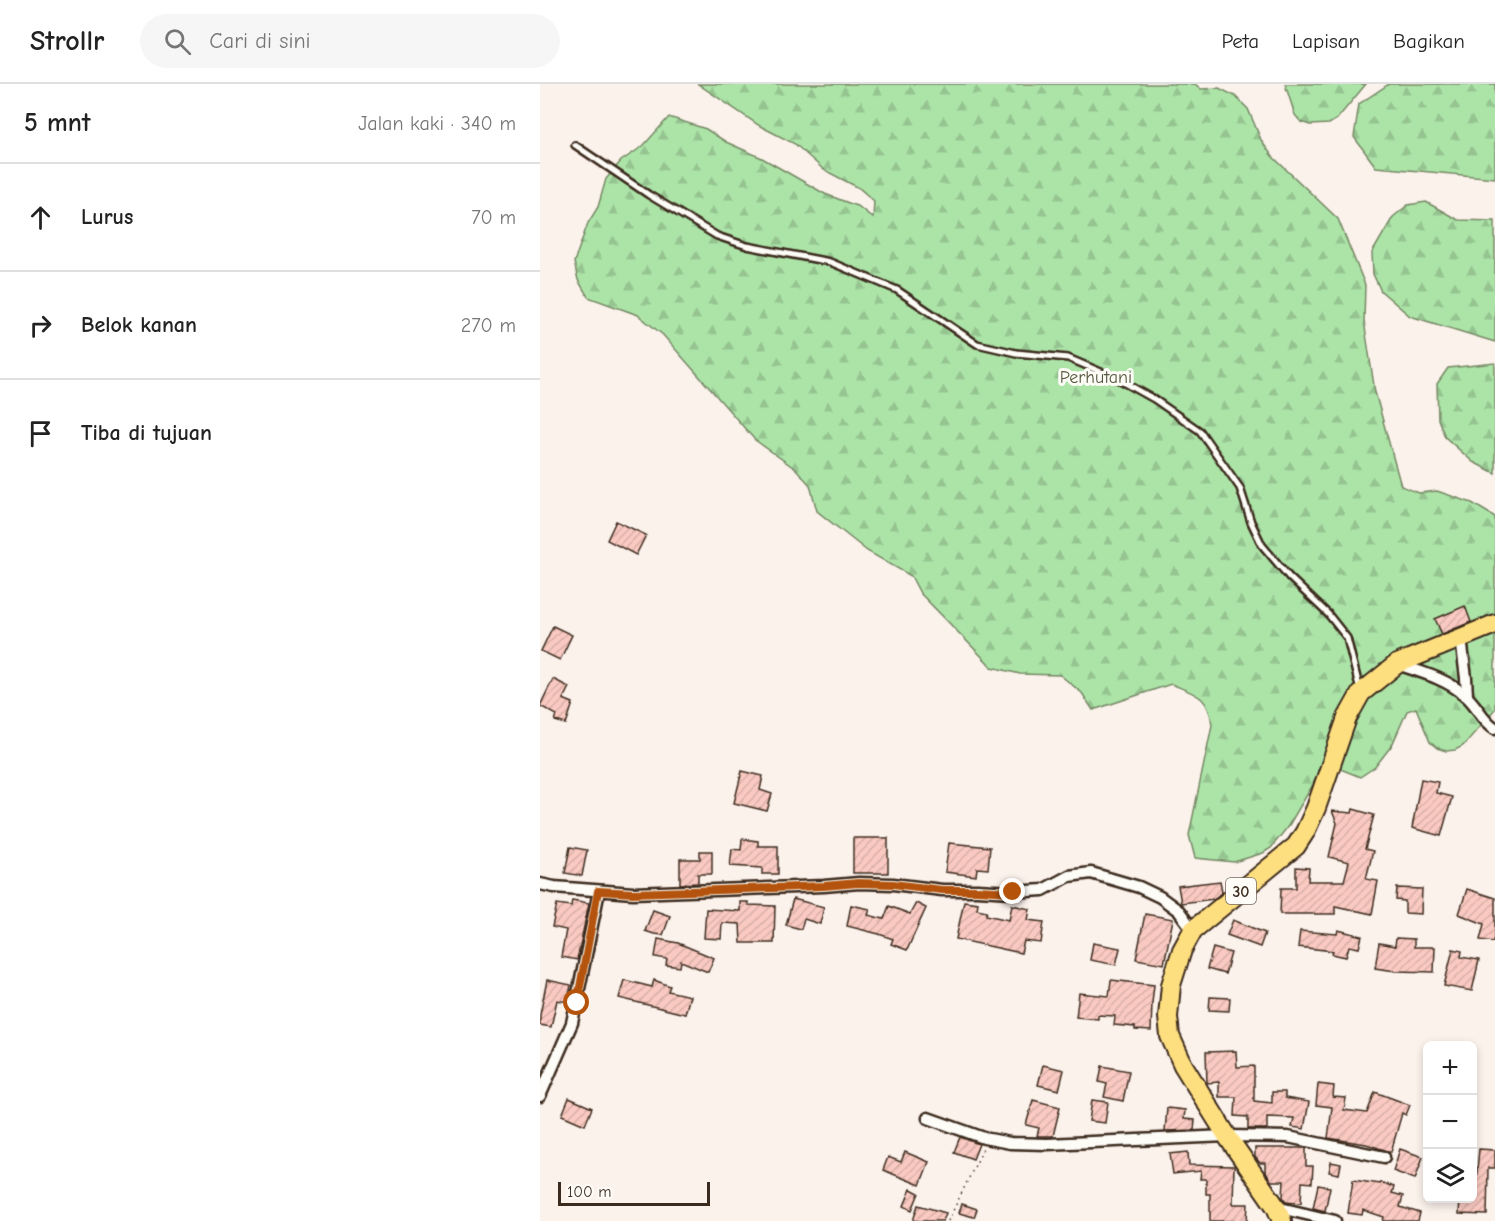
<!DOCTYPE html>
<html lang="id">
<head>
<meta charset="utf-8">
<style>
	:root { --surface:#fff; --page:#f6f6f6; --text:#222; --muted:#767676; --line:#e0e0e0 }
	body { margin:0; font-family:"Comic Neue",sans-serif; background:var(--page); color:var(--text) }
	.controls { position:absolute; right:18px; bottom:18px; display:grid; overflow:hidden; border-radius:9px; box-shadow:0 3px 9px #0003 }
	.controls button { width:54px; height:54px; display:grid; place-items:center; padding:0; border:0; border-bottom:2px solid var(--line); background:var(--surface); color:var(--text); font:30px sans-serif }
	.scale { position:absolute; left:18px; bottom:15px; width:152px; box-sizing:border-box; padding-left:6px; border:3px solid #3b2a1e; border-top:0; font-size:16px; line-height:21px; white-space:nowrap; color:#3b2a1e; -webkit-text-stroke:4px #fdfcf7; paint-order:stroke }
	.stop { position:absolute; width:18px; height:18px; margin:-14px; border:4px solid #b45309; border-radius:50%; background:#fff }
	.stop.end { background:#b45309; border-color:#fff; box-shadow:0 2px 6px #0008 }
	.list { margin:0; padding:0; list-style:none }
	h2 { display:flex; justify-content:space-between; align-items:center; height:78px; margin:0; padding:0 24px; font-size:26px }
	h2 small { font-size:20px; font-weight:400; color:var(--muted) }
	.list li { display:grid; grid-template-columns:39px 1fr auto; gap:18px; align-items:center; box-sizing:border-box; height:108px; padding:0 24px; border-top:2px solid var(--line) }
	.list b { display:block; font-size:22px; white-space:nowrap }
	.list em { font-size:20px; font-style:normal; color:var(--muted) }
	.icon { flex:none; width:33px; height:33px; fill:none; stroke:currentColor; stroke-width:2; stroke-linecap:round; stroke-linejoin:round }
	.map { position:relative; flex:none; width:955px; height:1137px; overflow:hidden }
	header { display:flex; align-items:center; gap:36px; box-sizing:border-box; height:84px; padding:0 30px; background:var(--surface); border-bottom:2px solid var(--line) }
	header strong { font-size:28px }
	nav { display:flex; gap:33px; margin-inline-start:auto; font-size:21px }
	.search { width:420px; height:54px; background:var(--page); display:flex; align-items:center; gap:15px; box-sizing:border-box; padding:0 21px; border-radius:33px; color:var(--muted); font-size:22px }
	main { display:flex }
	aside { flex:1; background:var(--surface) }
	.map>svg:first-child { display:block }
	.forest { fill:url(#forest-firs); stroke:#748763; stroke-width:1.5 }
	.building { fill:url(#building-hatch); stroke:#3b2a1e; stroke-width:1.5 }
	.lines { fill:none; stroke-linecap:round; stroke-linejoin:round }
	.service-casing { stroke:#3b2a1e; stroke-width:10 }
	.minor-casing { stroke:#3b2a1e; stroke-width:15 }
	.trunk-casing { stroke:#3b2a1e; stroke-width:22 }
	.path { stroke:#3b2a1e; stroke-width:1.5; stroke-dasharray:1.5 4.5; stroke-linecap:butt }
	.service { stroke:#fdfcf7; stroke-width:5 }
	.minor { stroke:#fdfcf7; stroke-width:10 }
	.trunk { stroke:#fedf80; stroke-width:18 }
	.route { stroke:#b45309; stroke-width:8 }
	.labels { text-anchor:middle; stroke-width:6; stroke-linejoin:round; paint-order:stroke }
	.shield { fill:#fdfcf7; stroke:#75695f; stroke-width:1.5 }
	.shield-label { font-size:16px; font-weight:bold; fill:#3b2a1e }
	.park-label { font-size:18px; fill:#575840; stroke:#fdfcf7 }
</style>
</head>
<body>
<header>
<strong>Strollr</strong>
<div class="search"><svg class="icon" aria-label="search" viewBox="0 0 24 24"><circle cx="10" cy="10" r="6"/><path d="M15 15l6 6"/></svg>Cari di sini</div>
<nav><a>Peta</a><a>Lapisan</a><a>Bagikan</a></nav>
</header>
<main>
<aside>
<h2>5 mnt<small>Jalan kaki · 340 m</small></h2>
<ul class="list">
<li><svg class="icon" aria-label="ahead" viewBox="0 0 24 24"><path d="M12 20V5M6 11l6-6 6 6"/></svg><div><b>Lurus</b></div><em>70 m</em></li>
<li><svg class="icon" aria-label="right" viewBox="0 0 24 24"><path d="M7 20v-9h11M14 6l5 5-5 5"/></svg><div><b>Belok kanan</b></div><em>270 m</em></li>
<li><svg class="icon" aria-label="arrive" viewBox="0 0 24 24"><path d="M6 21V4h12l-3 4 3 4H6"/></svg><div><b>Tiba di tujuan</b></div></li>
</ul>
</aside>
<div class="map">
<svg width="955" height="1137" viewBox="0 0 955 1137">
	<defs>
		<pattern id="forest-firs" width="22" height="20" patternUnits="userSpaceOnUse" patternTransform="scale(1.5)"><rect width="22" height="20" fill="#ace4a8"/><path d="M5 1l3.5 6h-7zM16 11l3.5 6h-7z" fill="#95c490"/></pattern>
		<pattern id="building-hatch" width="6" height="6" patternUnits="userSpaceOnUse" patternTransform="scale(1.5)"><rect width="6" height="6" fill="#facac2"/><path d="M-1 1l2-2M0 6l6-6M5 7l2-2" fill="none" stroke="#d7aea6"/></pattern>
	</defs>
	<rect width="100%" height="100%" fill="#fcf2ec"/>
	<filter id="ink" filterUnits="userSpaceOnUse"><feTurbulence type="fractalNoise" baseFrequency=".0167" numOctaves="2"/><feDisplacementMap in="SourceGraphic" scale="12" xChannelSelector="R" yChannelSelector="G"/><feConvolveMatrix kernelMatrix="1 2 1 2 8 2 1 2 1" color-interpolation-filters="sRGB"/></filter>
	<g filter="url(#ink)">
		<g class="forest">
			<path d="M158 0H655L661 5 679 4 695 12 708 25 722 58 733 73 798 135 825 201 824 237 835 308 861 402 879 409 897 407 932 419 955 433V625L923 662 915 666 906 667 897 664 890 658 876 624 867 627 852 661 835 683 820 693 803 686 784 682 749 741 731 764 723 769 694 778 655 774 649 751 672 641C669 611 655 610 631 600L553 626 542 609 520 591 480 590 452 583 380 509 371 492 327 467 277 427 270 401 257 386 215 356 123 251 98 231 48 213 38 196 34 178 48 139 58 123 66 95 81 77 103 62 129 33 166 45 186 58 222 74 285 110 319 123 333 134 334 117 319 104 284 86 255 60 220 42Z"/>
			<polygon points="745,0 826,0 797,35 789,40 770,41 761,38 755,31"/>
			<polygon points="849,0 955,0 955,94 836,83 814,53 819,20"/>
			<polygon points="886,118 918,136 955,137 955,258 870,232 841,207 833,190 832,169 853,133 868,121"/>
			<polygon points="955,279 955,389 933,378 905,353 898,335 897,300 908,284"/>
		</g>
		<g class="building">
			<polygon points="76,437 106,451 96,471 67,456"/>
			<polygon points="925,522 931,538 902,550 895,535"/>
			<polygon points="13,542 32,551 20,576 1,567"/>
			<polygon points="13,595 29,603 23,615 33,619 26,640 15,637 17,631 0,622"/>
			<polygon points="202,687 223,692 220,706 232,710 227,727 194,719"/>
			<polygon points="881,695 898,698 896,709 912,713 901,752 872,744"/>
			<polygon points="813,725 834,731 825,765 833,767 826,795 838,797 832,830 795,822 795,830 740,830 741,804 756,804 756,783 769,784 768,797 804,797 809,778 789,773 797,739 792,727 812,729"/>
			<rect x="313" y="754" width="35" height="35"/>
			<polygon points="202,755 218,757 218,762 238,762 238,790 222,790 222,784 190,782 192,765 201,766"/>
			<polygon points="409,759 450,763 448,785 437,784 436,792 405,788"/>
			<polygon points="30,763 47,766 42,792 25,789"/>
			<polygon points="160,767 172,767 172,790 158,790 158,799 140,800 140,775 160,775"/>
			<polygon points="680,797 682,808 674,815 641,819 638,802"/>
			<polygon points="857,804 882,805 881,830 865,829 865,817 856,816"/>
			<polygon points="927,805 955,814 955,848 953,858 940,856 944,840 919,830"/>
			<polygon points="253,815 284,823 280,840 264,835 261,845 246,841"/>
			<polygon points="32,816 49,819 37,876 21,873 26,846 12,843 17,820 31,822"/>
			<polygon points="424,817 438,819 437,825 447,827 446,831 469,836 472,821 490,825 488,836 504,838 501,859 484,857 481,869 416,855"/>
			<polygon points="200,818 208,818 208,821 235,822 234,859 201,859 200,840 182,839 181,855 164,854 166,825 200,827"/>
			<polygon points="376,819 386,824 367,866 351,860 353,855 339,850 307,842 311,821 330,825 328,831 344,835 349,822 370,830"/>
			<polygon points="113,826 130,832 123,851 114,850 105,847"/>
			<polygon points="605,830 633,835 624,880 596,875"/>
			<polygon points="693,836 725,849 720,863 687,851"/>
			<polygon points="798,846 822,852 819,864 809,862 806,873 792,870 793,867 758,863 760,847 797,850"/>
			<polygon points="856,854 874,855 874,863 895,863 894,888 856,887 835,884 839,859 855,862"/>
			<polygon points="118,855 138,859 174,874 168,888 141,877 140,883 126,881 127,875 115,873"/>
			<polygon points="553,859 580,864 576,881 550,876"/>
			<polygon points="673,864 691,869 685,890 667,885"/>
			<polygon points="913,865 922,867 921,873 939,876 932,907 904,902"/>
			<polygon points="7,896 31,901 28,918 17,916 11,943 0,941 0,931"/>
			<polygon points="84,896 112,903 114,896 130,902 128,907 150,912 145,930 79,914"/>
			<polygon points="571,896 614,901 612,919 611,947 595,946 595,943 574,941 575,932 558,931 558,935 536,933 539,909 569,912"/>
			<polygon points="670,913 690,914 689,927 669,926"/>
			<polygon points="696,967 697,983 714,982 714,1017 732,1019 732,1008 745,1008 745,1014 769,1018 764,1045 752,1043 754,1034 727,1033 727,1045 708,1045 708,1033 695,1032 696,1013 679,1013 679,998 667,999 666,968"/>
			<polygon points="503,981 524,986 519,1006 498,1001"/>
			<polygon points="562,982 589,987 583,1017 564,1013 567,1000 559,998"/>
			<polygon points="778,1000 794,1002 793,1013 806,1014 804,1026 827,1029 835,1008 870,1021 866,1031 862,1029 851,1068 826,1060 788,1054 792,1023 776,1021"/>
			<polygon points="29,1014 52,1024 45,1041 22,1031"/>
			<polygon points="493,1016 520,1023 513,1052 497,1052 499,1044 486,1041"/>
			<polygon points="552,1016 568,1018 565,1039 549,1037"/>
			<polygon points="627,1024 645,1026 644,1035 655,1036 654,1046 625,1047"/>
			<polygon points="420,1053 439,1060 433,1075 414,1068"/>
			<polygon points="715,1064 766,1064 766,1082 773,1082 772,1099 762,1098 761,1119 746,1118 743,1113 744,1097 731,1097 725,1087 725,1079 720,1079 715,1073"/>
			<polygon points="860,1065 883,1073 875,1095 853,1087"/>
			<polygon points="939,1065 955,1066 955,1084 948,1084 947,1131 919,1130 920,1114 933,1114 933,1097 936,1097"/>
			<polygon points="365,1068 389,1078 380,1101 343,1086 348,1073 361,1078"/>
			<polygon points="648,1068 649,1081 694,1082 693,1120 708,1120 707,1137 670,1137 670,1110 666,1110 666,1095 660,1095 661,1087 633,1090 630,1070"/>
			<polygon points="791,1078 801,1080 799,1090 789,1088"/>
			<polygon points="813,1096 840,1100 840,1098 854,1103 852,1109 863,1112 860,1123 880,1129 878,1137 843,1137 844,1133 823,1126 822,1131 808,1129"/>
			<polygon points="778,1101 790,1103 785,1127 773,1124"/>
			<polygon points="371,1105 379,1109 372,1126 364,1122"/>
			<polygon points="422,1120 437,1125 434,1133 419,1129"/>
			<polygon points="378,1121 406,1129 403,1137 373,1137"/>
		</g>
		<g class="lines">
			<g class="service-casing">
				<polyline id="service" points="35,61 109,111 177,152 207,162 290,178 357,206 437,260 476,269 528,274 580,296 614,315 660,347 700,404 711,438 722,461 749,493 788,530 807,554 820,606"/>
			</g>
			<g class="minor-casing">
				<g id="minor">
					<polyline points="921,554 926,594 927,612"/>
					<path d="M857 580C881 588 907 595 926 612 937 621 942 636 955 644"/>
					<polyline points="0,800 14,803 93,809 284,802 319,799 353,800 402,806 437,806 473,808 503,806 529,792 551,789 599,803 620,813 639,827 653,846"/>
					<polyline points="0,1012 32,939 59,807"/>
					<polyline points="388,1034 444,1054 470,1059 507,1060 687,1052 748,1053 844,1073"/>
					<polyline points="736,1123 795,1137"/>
				</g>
			</g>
			<g class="trunk-casing">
				<polyline id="trunk" points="742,1137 736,1123 687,1052 643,981 630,952 628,933 631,901 642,866 653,846 756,762 765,748 776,724 807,634 821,609 857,580 955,540"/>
			</g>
			<polyline class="path" points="408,1137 443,1065"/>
			<use href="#service" class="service"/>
			<use href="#minor" class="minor"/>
			<use href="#trunk" class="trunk"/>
		</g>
	</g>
	<g class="lines" filter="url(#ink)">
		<polyline class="route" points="37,919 58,807 93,809 180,806 284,802 318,799 353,800 402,806 437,806 473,808"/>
	</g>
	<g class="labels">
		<rect class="shield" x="686" y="794" width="30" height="26" rx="4.5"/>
		<g class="shield-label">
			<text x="701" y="813">30</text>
		</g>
		<g class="park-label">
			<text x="556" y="299">Perhutani</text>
		</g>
	</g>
</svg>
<div class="controls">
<button>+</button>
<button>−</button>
<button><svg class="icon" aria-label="layers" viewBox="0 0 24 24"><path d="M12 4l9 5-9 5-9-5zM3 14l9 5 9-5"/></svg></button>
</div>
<div class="scale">100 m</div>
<div class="stop" style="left:37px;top:919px"></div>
<div class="stop end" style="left:473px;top:808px"></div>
</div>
</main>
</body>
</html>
